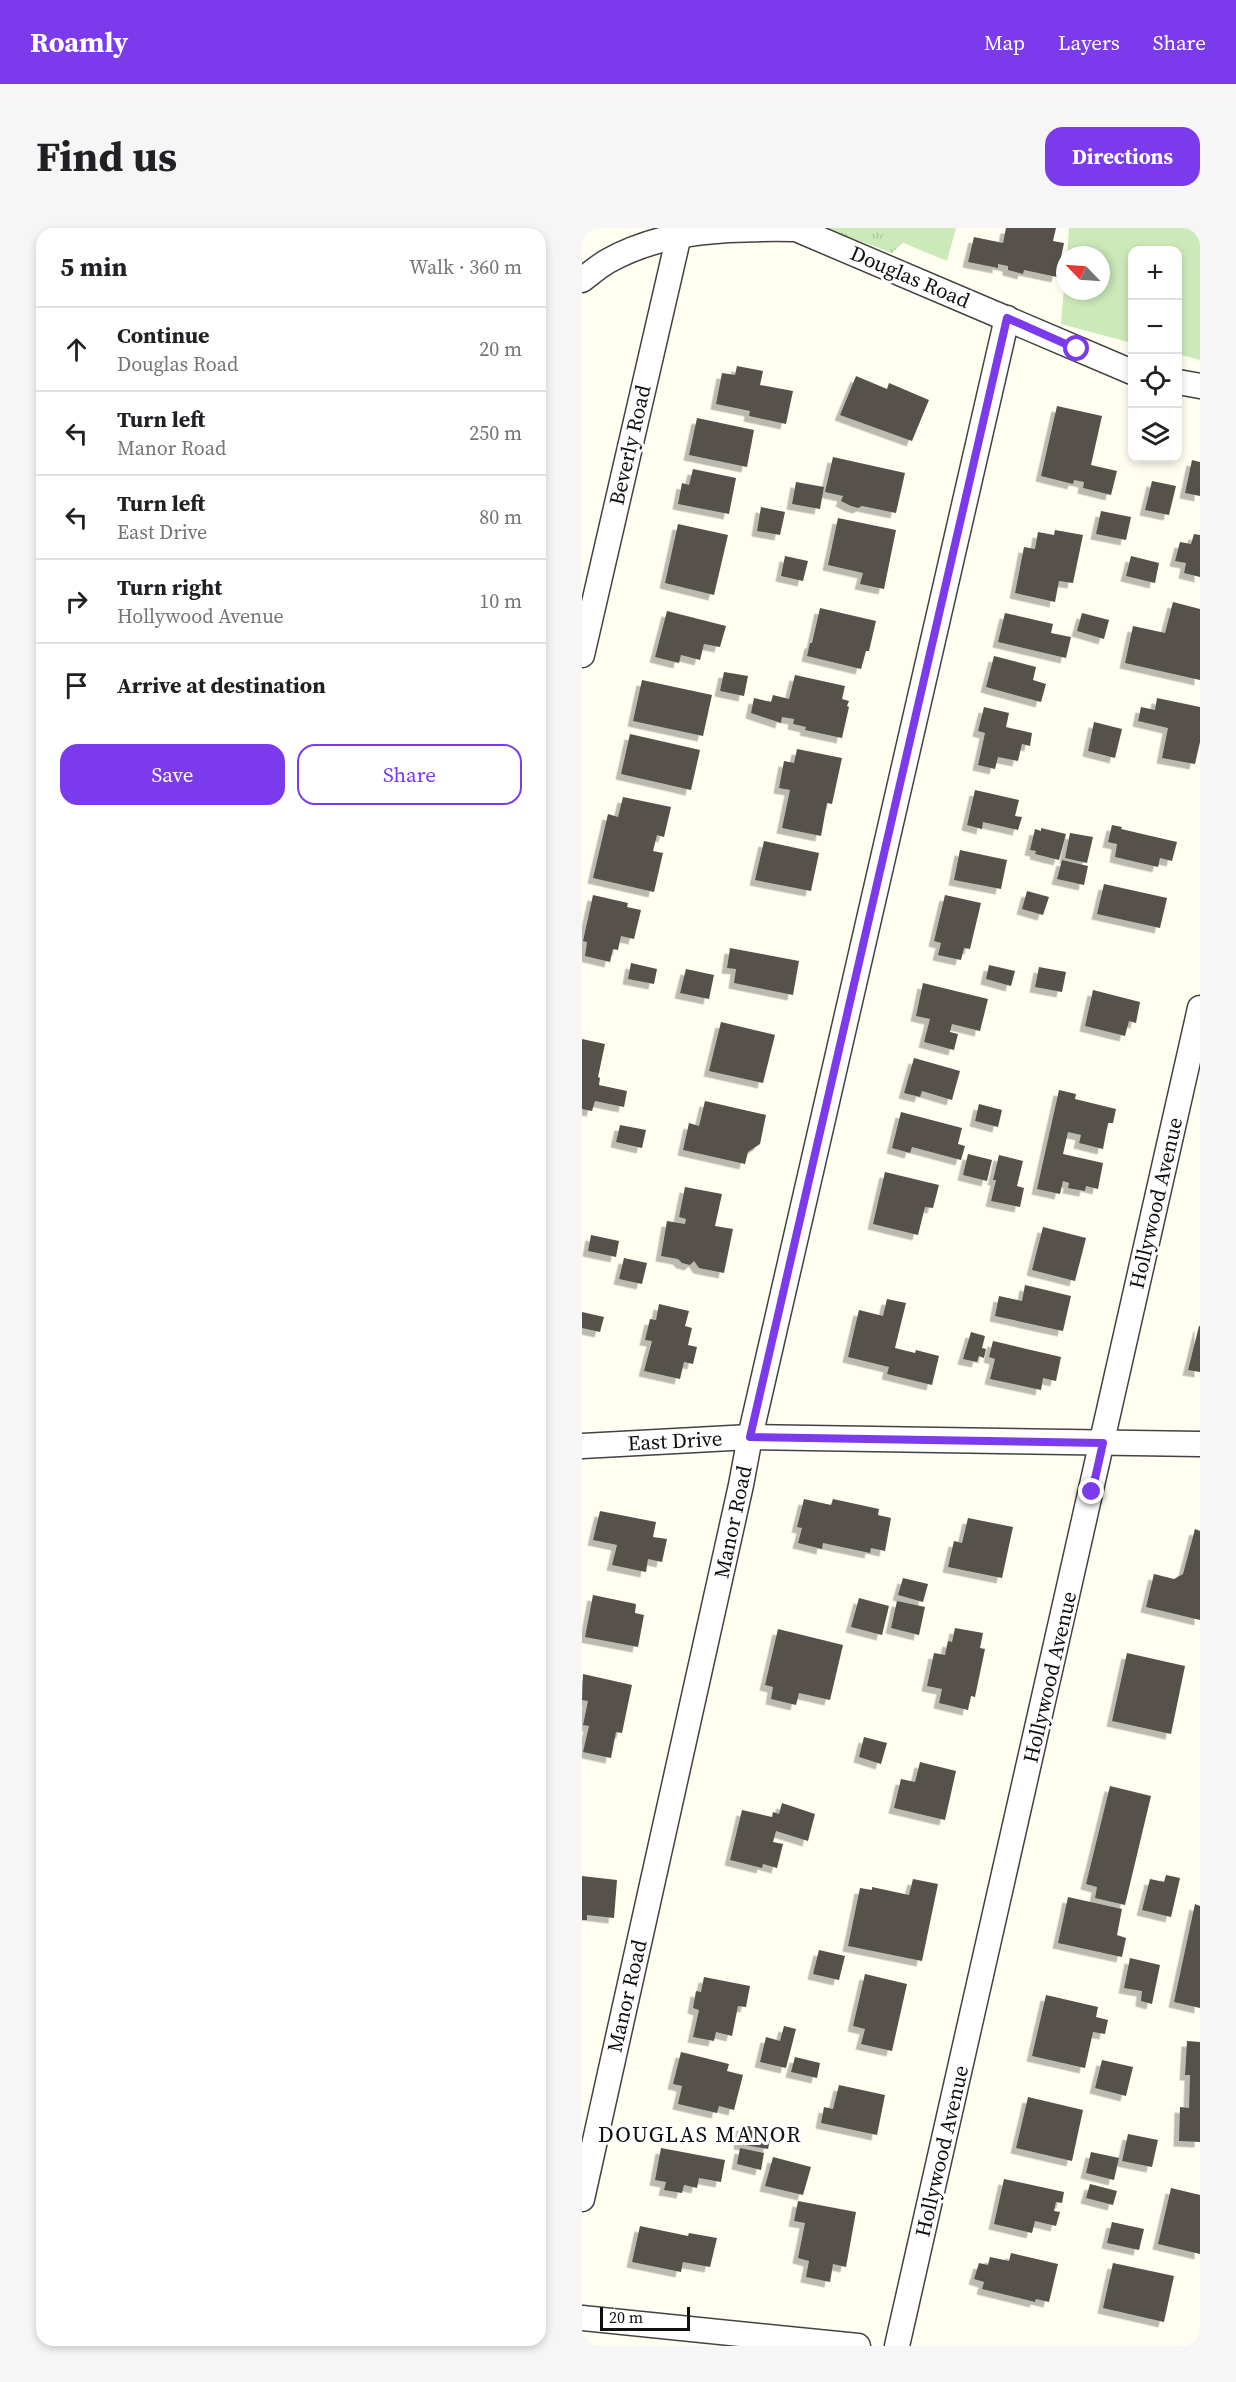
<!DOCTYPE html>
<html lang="en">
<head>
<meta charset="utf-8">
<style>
	:root { --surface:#fff; --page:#f6f6f6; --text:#202124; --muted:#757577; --line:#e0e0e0; --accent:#7c3aed }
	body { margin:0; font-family:"Source Serif 4",serif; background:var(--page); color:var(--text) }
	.controls { position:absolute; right:18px; top:18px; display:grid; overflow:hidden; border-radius:12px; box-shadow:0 3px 9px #0003 }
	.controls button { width:54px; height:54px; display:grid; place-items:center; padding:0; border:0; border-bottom:2px solid var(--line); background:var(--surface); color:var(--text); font:30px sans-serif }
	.compass { position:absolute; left:474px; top:18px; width:54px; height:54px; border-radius:50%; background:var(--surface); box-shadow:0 3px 9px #0003; rotate:295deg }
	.scale { position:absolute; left:18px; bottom:15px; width:90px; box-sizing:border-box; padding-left:6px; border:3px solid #0f0f0f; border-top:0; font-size:16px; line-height:21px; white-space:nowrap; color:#0f0f0f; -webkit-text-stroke:4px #fff; paint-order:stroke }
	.stop { position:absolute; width:18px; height:18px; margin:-14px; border:4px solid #7c3aed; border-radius:50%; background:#fff }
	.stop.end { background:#7c3aed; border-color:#fff; box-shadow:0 2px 6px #0008 }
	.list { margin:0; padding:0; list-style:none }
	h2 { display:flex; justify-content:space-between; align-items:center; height:78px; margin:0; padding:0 24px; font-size:26px }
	h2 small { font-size:20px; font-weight:400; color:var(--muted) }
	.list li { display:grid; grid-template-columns:39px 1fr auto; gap:18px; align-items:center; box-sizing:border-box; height:84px; padding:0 24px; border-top:2px solid var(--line) }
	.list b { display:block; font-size:22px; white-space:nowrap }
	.list p { margin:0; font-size:20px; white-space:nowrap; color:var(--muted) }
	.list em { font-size:20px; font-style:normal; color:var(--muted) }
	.actions { display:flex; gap:12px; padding:18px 24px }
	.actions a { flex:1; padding:14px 0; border:2px solid var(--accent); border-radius:18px; text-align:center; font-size:21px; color:var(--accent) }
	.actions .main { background:var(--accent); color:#fff }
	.icon { flex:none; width:33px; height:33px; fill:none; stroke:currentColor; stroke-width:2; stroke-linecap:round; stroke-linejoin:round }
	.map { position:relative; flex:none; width:618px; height:2118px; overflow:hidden; border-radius:18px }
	header { display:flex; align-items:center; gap:36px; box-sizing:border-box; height:84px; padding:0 30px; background:var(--accent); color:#fff }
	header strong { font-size:28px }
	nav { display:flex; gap:33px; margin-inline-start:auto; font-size:21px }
	.intro { display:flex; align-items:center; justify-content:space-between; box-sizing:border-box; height:144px; padding:0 36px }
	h1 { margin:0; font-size:42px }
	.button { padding:15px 27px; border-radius:18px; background:var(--accent); color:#fff; font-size:21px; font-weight:700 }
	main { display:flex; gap:36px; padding:0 36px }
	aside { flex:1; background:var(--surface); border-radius:18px; box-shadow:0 3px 9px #0003 }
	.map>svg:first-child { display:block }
	.grass { fill:url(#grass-tufts) }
	.park { fill:#cceab9 }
	.building { fill:#57514b; filter:url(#shadow) }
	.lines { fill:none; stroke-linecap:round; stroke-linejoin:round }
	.minor-casing { stroke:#424242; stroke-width:27 }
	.minor { stroke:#fff; stroke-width:24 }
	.route { stroke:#7c3aed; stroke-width:8 }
	.labels { text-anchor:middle; stroke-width:6; stroke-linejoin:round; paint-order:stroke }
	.street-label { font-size:21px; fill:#0f0f0f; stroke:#fff }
	.neighbourhood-label { font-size:22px; letter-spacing:1.5px; fill:#0f0f0f; stroke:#fff }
</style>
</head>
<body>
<header>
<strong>Roamly</strong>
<nav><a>Map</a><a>Layers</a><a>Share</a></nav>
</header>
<div class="intro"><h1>Find us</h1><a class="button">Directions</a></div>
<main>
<aside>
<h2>5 min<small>Walk · 360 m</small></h2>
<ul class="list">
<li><svg class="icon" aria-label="ahead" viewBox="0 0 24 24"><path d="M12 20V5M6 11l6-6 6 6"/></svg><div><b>Continue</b><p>Douglas Road</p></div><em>20 m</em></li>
<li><svg class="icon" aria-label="left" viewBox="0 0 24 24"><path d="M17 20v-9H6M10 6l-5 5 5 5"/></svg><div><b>Turn left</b><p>Manor Road</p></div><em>250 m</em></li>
<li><svg class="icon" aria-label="left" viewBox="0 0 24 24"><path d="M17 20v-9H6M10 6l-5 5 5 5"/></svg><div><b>Turn left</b><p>East Drive</p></div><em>80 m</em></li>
<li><svg class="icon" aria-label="right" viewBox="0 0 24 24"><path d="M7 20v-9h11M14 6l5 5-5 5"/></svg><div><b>Turn right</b><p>Hollywood Avenue</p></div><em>10 m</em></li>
<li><svg class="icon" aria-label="arrive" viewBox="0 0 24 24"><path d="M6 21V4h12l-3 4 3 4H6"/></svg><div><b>Arrive at destination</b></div></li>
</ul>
<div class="actions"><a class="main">Save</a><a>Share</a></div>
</aside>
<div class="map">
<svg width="618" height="2118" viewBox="0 0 618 2118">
	<defs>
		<pattern id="grass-tufts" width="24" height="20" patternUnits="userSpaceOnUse" patternTransform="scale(1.5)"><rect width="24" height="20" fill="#cceab9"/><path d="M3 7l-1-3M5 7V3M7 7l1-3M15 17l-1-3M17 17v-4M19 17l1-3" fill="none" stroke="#aec89e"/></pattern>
		<filter id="shadow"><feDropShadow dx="-5.5" dy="5.5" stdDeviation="0" flood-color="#0004"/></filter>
	</defs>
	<rect width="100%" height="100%" fill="#fffef0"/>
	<polygon class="grass" points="242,0 336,0 310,25"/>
	<g class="park">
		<polygon points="285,0 374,0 365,33"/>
		<polygon points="487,0 618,0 618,132 596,126 596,22 550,22 550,115 479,96 483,46 483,63 519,63 519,27 485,27"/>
	</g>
	<g class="building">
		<polygon points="424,0 474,0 471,13 482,15 475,49 442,42 441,46 426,42 426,38 416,36 416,40 386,34 392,9 421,15"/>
		<polygon points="155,138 181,143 178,157 211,163 204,196 167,188 168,183 134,176 140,145 153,147"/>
		<polygon points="274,148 305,161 307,155 347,172 330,213 258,187"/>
		<polygon points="475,178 520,188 509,237 535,243 529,267 501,260 502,254 492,252 491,256 459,248"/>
		<polygon points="115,190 172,202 165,239 107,227"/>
		<polygon points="251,229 323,245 314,285 280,278 276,280 269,278 259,273 261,268 243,264"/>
		<polygon points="610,232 618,234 618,268 603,265"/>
		<polygon points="111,241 154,250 147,286 96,276 100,255 107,257"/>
		<polygon points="570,253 594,258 587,287 563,282"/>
		<polygon points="214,254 242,259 238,281 210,276"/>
		<polygon points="179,279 203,284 198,307 175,303"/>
		<polygon points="519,283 549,289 544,312 514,306"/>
		<polygon points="256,290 314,302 302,361 278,356 281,345 246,337"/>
		<polygon points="96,296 146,307 132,367 83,355"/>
		<polygon points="473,302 501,307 491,355 477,353 473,374 433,365 442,319 453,321 456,304 472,307"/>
		<polygon points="612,306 618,307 618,349 602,345 604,335 593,333 598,314 609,316"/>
		<polygon points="203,328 226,333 221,353 199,348"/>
		<polygon points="549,328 577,335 573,355 544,348"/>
		<polygon points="591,374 618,381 618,452 543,435 551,398 583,405"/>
		<polygon points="238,380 294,393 287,423 284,423 279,441 225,428 228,415 230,415"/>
		<polygon points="85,383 144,398 138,419 122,416 118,432 99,427 97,435 73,429"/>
		<polygon points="423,385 471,396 469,405 489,409 484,430 416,414"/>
		<polygon points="500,385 527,392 522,411 495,403"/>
		<polygon points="412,428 454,439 451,452 464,456 459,474 404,459"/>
		<polygon points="142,444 166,448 162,468 138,463"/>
		<polygon points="213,447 263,458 260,471 267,473 265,478 267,479 260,510 223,502 224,499 211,496 212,491 200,489 199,495 169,485 172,470 189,474 191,467 207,471"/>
		<polygon points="60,452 130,467 121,508 51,493"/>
		<polygon points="575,470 618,479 618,514 613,536 580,530 586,500 556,493 559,479 573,482"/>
		<polygon points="402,479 427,485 424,499 450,505 448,518 440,516 436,533 416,529 413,541 396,537 403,505 396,503"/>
		<polygon points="512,494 540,501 533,530 506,523"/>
		<polygon points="48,506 118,522 109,562 39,546"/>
		<polygon points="215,521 260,530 250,576 245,575 239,608 200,600 208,562 197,560 202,533 212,535"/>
		<polygon points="393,562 437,572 433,588 440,589 436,602 401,594 400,601 385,597"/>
		<polygon points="41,569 89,579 82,609 75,607 71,623 81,625 72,664 11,650 26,586 36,589"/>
		<polygon points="530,597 540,599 539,601 595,614 590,633 578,630 576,639 533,629 535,616 526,614"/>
		<polygon points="459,600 484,606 477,632 453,626 454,623 448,622 453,601 459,603"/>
		<polygon points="488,605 511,609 505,635 483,630"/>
		<polygon points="182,613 237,625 229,663 173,652"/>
		<polygon points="378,622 425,632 419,661 372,652"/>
		<polygon points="480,632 506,638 502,657 475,651"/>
		<polygon points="522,656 585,670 578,700 515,686"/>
		<polygon points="445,663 467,669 461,687 440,681"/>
		<polygon points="11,667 46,675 45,679 59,682 52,711 39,708 36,722 31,721 28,734 3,728 5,714 1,713"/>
		<polygon points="363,667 399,675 388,721 382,720 379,732 356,727 359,715 352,713"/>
		<polygon points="148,720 217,733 211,767 152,755 154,741 145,740"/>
		<polygon points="49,735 75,741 72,756 46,751"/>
		<polygon points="407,737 433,743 429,758 404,751"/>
		<polygon points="457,739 484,744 480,764 453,759"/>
		<polygon points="104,741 132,747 127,771 98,765"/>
		<polygon points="341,755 406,771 398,803 370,796 368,804 376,806 372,822 342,814 348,791 334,788"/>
		<polygon points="511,762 558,774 554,795 547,793 543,808 503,798"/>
		<polygon points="139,794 193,807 181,855 127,843"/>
		<polygon points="0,811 23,816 16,849 18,850 17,857 45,863 42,879 13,873 10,883 0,881"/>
		<polygon points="332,830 378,843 370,872 340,863 338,869 322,865"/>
		<polygon points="477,862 494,866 493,871 534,881 531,895 526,895 521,921 497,915 499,907 486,904 481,926 521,935 516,961 504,958 503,963 486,960 487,955 481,953 478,966 455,961"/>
		<polygon points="123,873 184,887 178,916 166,924 163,936 101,922 107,895 117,898"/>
		<polygon points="397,876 420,882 416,899 393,893"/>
		<polygon points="319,884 380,900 376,916 383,918 379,932 330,919 328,925 310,920"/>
		<polygon points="38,897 64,902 60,920 34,914"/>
		<polygon points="386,926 410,932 405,953 381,947"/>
		<polygon points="417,927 441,933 435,958 442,960 438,979 409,973 414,952 411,952"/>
		<polygon points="303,944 357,957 351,980 343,979 336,1007 291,996"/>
		<polygon points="103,959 140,966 133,998 151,1001 142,1045 117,1040 112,1033 108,1037 100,1035 96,1031 79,1028 85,993 103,996 104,991 97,989"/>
		<polygon points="461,999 504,1010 493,1053 450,1042"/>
		<polygon points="9,1007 37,1013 34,1029 6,1023"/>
		<polygon points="42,1030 65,1035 60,1056 37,1051"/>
		<polygon points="443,1057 489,1068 481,1103 413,1088 417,1068 440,1073"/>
		<polygon points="305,1071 324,1075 313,1120 333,1125 334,1122 357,1128 350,1157 305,1146 307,1139 266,1129 277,1082 301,1088"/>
		<polygon points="77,1076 107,1083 103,1098 110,1100 106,1117 115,1119 111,1136 102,1134 98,1151 62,1143 70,1113 63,1112 68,1091 74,1092"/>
		<polygon points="0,1084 22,1089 18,1104 0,1100"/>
		<polygon points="617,1098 618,1098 618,1144 606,1142"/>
		<polygon points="389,1104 403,1108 400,1120 404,1121 402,1130 397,1128 395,1134 381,1131"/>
		<polygon points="411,1113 479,1129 474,1153 461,1150 459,1162 408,1151 413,1131 407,1129"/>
		<polygon points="222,1271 249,1277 251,1271 297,1281 296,1287 309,1290 303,1323 289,1320 288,1325 241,1315 240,1321 216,1315 220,1300 215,1299"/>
		<polygon points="18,1283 74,1294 71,1309 85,1311 80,1334 66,1331 64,1344 30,1337 35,1317 11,1312"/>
		<polygon points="386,1290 431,1299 420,1350 366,1339 372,1313 380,1315"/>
		<polygon points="613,1301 618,1303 618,1392 564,1379 572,1346 592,1351 601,1346"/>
		<polygon points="321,1350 346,1356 341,1374 316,1367"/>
		<polygon points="11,1367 54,1376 53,1385 62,1387 56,1419 3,1409"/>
		<polygon points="277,1370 307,1378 300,1407 269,1399"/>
		<polygon points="315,1373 343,1379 337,1407 309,1400"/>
		<polygon points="373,1400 401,1405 398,1420 403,1421 393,1469 389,1468 386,1482 357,1475 360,1461 345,1458 352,1425 363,1427 366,1413 370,1414"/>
		<polygon points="196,1401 261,1417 248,1472 217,1465 214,1477 189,1471 191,1459 183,1457"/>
		<polygon points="545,1425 603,1438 589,1506 530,1493"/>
		<polygon points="1,1446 50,1457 40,1505 34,1504 29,1530 1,1524 7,1498 1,1497 6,1473 0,1472"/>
		<polygon points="282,1509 305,1515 299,1536 277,1529"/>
		<polygon points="338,1534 374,1543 363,1592 312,1580 319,1551 333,1554"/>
		<polygon points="528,1558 569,1568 543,1677 513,1670 515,1659 504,1656"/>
		<polygon points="200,1575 233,1586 226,1613 194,1603 191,1614 201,1616 195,1640 181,1636 180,1640 148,1632 160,1582 190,1589 191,1584 197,1586"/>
		<polygon points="584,1647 598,1650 589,1689 560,1682 568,1651 582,1654"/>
		<polygon points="0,1648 35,1652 32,1690 5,1687 5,1692 0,1692"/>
		<polygon points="331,1651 356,1656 340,1733 266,1718 278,1660 290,1662 290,1659 327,1667"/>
		<polygon points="486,1669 540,1681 535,1707 544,1710 540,1729 476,1715"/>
		<polygon points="613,1676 618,1678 618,1780 592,1774"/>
		<polygon points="237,1722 263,1728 257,1752 231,1746"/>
		<polygon points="548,1730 578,1737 570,1776 559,1773 560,1763 542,1760"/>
		<polygon points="283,1746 325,1756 310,1823 279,1816 283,1801 271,1798"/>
		<polygon points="122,1749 168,1758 164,1779 156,1778 150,1808 134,1804 132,1813 111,1809 117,1782 111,1780 114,1763 119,1764"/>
		<polygon points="464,1767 516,1779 514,1789 526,1792 523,1806 511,1804 503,1840 450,1828"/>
		<polygon points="202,1798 214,1801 204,1840 178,1834 184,1809 198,1813"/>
		<polygon points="605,1813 618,1814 618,1914 597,1913 598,1879 607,1880 608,1847 603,1847"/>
		<polygon points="99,1824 147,1836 145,1843 161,1847 152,1882 137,1878 135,1885 96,1876 100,1858 91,1856"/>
		<polygon points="213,1829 238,1835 235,1850 209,1844"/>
		<polygon points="520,1832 551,1839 544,1868 513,1860"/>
		<polygon points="257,1857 303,1867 295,1907 239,1895 242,1879 251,1881"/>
		<polygon points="446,1869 501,1882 490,1933 434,1920"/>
		<polygon points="160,1897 190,1902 186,1921 157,1916"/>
		<polygon points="546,1906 576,1912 570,1939 540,1933"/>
		<polygon points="79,1920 143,1932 139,1954 117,1950 115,1960 102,1957 100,1965 82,1962 84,1954 73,1952"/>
		<polygon points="158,1920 182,1925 179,1942 155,1936"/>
		<polygon points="509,1924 537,1930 532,1952 504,1945"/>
		<polygon points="191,1929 229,1939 221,1967 183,1958"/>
		<polygon points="422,1951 482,1964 480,1975 474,1974 472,1983 478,1984 474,1998 453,1993 450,2005 412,1996"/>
		<polygon points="508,1956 535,1963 531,1977 504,1970"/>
		<polygon points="589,1960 618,1967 618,2026 576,2016"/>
		<polygon points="216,1973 274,1984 264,2039 251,2036 248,2054 224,2049 227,2033 216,2030 223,1995 212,1993"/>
		<polygon points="530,1994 562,2001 557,2022 525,2015"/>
		<polygon points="58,1998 106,2008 107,2005 135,2010 128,2039 101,2034 99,2044 50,2034"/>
		<polygon points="429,2025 476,2036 467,2074 454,2071 453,2074 400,2061 402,2054 392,2051 397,2035 406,2037 408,2029 427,2033"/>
		<polygon points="531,2035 592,2048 582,2094 521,2080"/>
	</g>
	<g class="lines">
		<g class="minor-casing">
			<g id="minor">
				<path d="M0 52C8 46 17 38 26 33 83 1 150 0 214 1L550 144"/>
				<polyline points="596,154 618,158"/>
				<polyline points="0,427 97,7"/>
				<polyline points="0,1218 168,1209 618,1216"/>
				<polyline points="0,1971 159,1257 168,1209 425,90"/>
				<polyline points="0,2090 276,2118"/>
				<polyline points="315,2118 618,780"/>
			</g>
		</g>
		<use href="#minor" class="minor"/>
	</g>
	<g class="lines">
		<polyline class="route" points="495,121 425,90 168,1209 521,1215 510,1264"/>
	</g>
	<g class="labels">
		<g class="street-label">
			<text transform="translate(328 49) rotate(23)" y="7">Douglas Road</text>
			<text transform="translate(48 217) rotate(-77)" y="7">Beverly Road</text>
			<text transform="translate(574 975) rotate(-77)" y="7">Hollywood Avenue</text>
			<text transform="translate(93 1213) rotate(-3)" y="7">East Drive</text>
			<text transform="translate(151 1294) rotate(-78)" y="7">Manor Road</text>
			<text transform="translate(468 1449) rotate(-77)" y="7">Hollywood Avenue</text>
			<text transform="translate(45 1768) rotate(-77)" y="7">Manor Road</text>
			<text transform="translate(360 1923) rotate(-77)" y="7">Hollywood Avenue</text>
		</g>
		<g class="neighbourhood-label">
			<text x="118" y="1914">DOUGLAS MANOR</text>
		</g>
	</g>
</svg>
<div class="controls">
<button>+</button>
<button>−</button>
<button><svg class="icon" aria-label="locate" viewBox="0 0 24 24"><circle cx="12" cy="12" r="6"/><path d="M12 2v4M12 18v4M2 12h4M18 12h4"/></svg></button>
<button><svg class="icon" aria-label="layers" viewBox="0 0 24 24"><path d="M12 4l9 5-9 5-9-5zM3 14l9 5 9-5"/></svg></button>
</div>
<svg class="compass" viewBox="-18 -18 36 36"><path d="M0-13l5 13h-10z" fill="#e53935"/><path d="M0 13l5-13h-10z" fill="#757577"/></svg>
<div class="scale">20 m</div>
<div class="stop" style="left:495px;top:121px"></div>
<div class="stop end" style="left:510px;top:1264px"></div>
</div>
</main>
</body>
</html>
